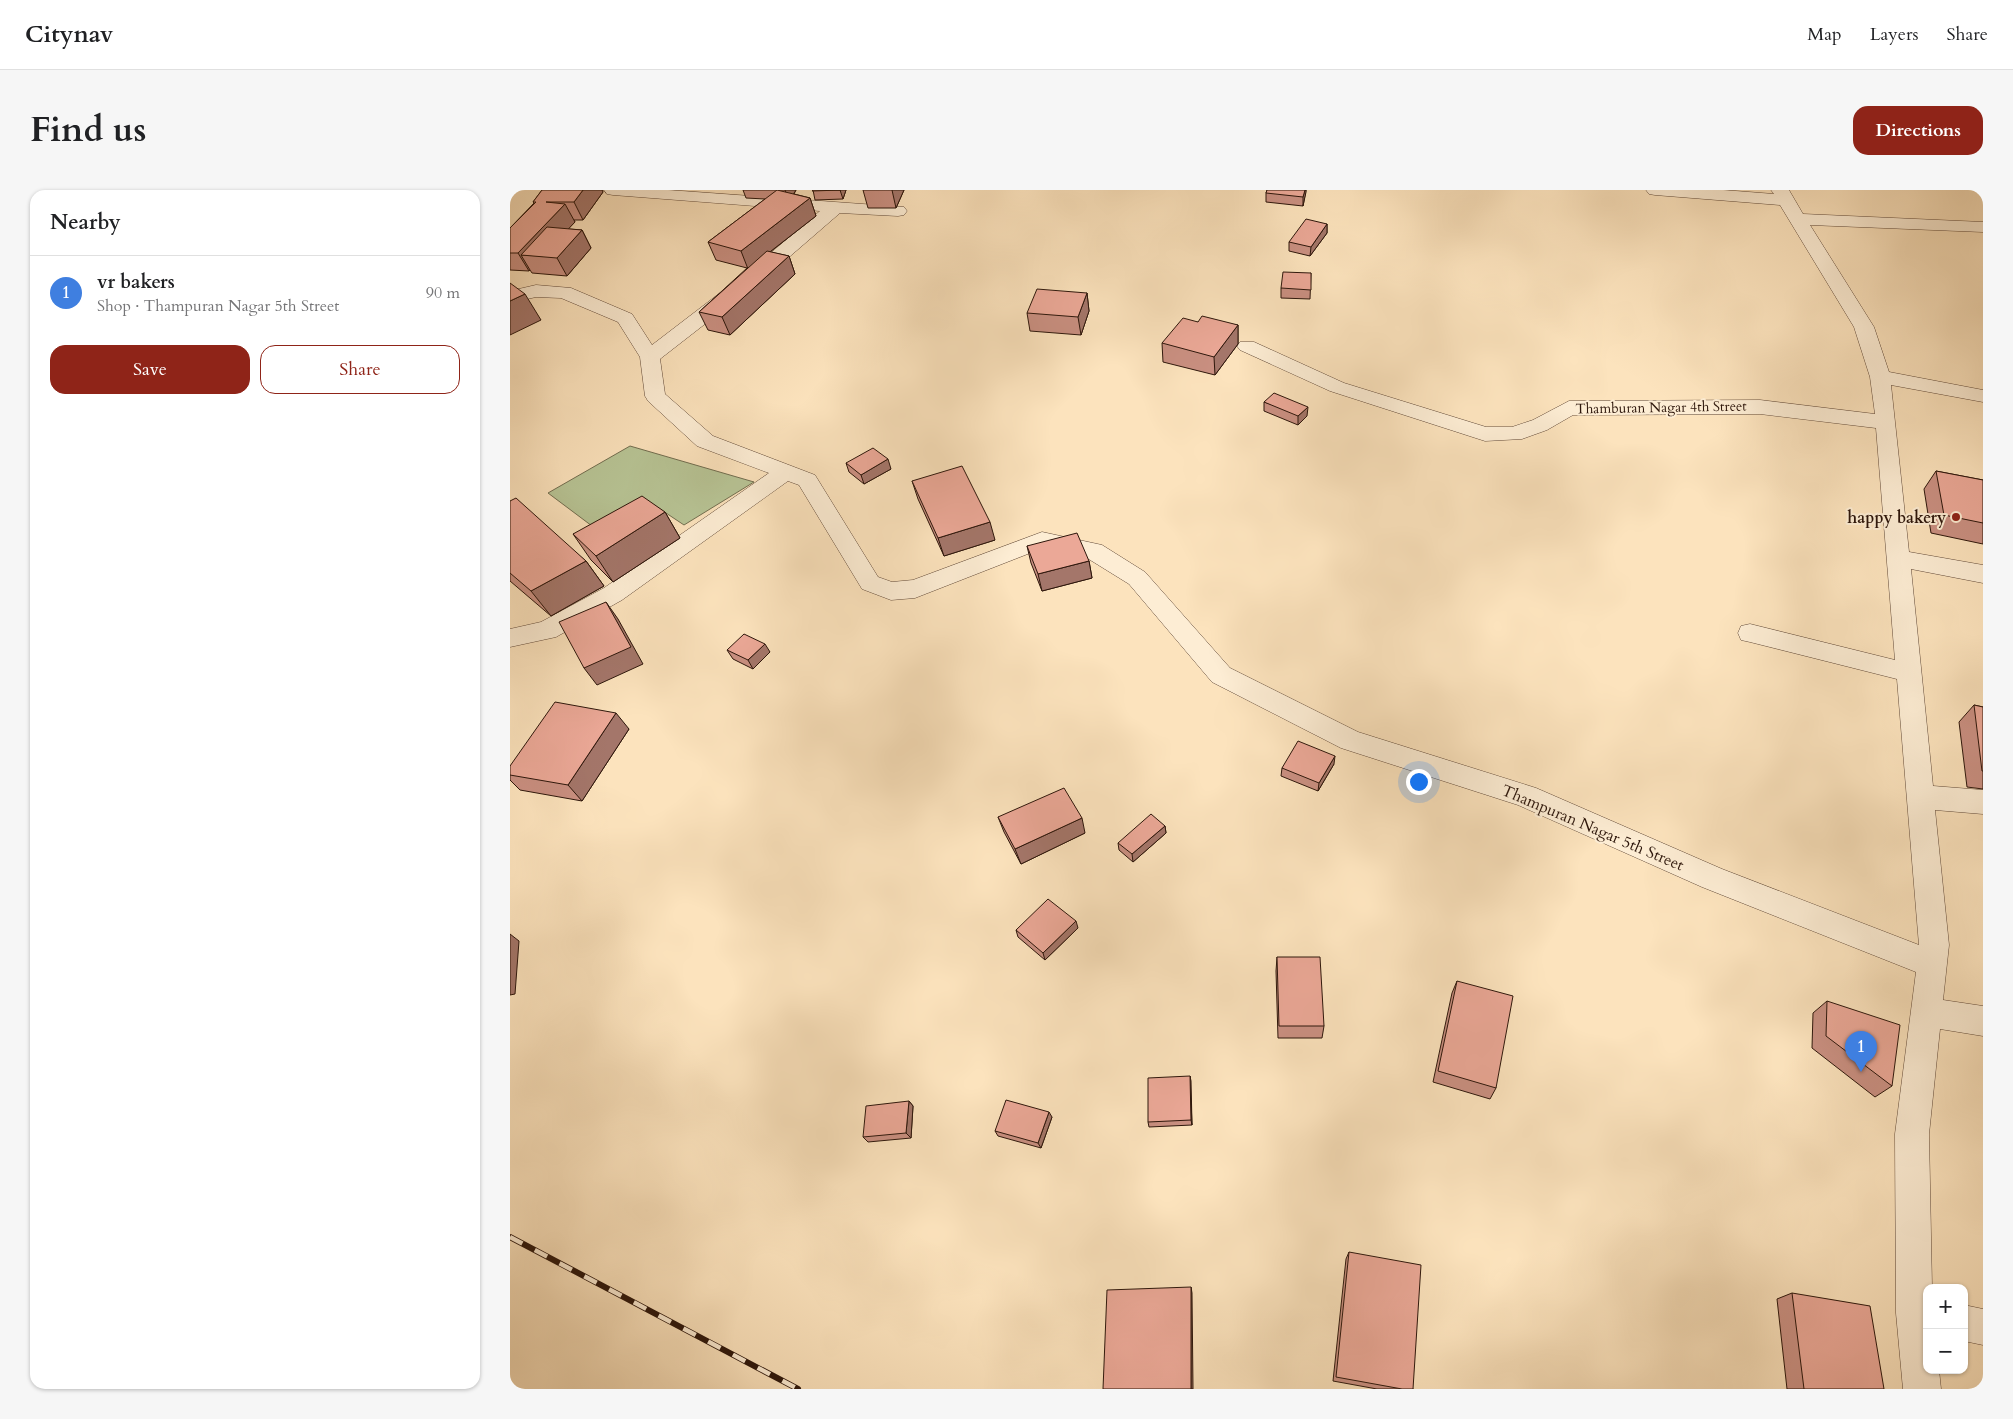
<!DOCTYPE html>
<html lang="en">
<head>
<meta charset="utf-8">
<style>
	:root { --surface:#fff; --page:#f6f6f6; --text:#202124; --muted:#757577; --line:#e0e0e0; --accent:#8f2418 }
	body { margin:0; font-family:Cardo,serif; background:var(--page); color:var(--text) }
	.controls { position:absolute; right:15px; bottom:15px; display:grid; overflow:hidden; border-radius:10px; box-shadow:0 1px 4px #0004 }
	.controls button { width:45px; height:45px; display:grid; place-items:center; padding:0; border:0; border-bottom:1px solid var(--line); background:var(--surface); color:var(--text); font:25px sans-serif }
	.you { position:absolute; left:908px; top:591px; width:18px; height:18px; margin:-12px; border:4px solid #fff; border-radius:50%; background:#1a73e8; box-shadow:0 0 0 8px #1a73e833 }
	.badge { display:grid; place-items:center; width:32px; height:32px; border-radius:50%; background:var(--accent); color:#fff; font-size:16px; font-weight:700 }
	.pin { position:absolute; translate:-50% -41px; filter:drop-shadow(0 1px 2px #0008) }
	.pin::after { content:''; position:absolute; top:26px; width:18px; height:15px; background:inherit; clip-path:polygon(0 0,100% 0,50% 100%) }
	.list { margin:0; padding:0; list-style:none }
	h2 { display:flex; justify-content:space-between; align-items:center; height:65px; margin:0; padding:0 20px; font-size:21px }
	h2 small { font-size:16px; font-weight:400; color:var(--muted) }
	.list li { display:grid; grid-template-columns:32px 1fr auto; gap:15px; align-items:center; box-sizing:border-box; height:75px; padding:0 20px; border-top:1px solid var(--line) }
	.list b { display:block; font-size:19px; white-space:nowrap }
	.list p { margin:0; font-size:16px; white-space:nowrap; color:var(--muted) }
	.list em { font-size:16px; font-style:normal; color:var(--muted) }
	.actions { display:flex; gap:10px; padding:15px 20px }
	.actions a { flex:1; padding:11px 0; border:1px solid var(--accent); border-radius:15px; text-align:center; font-size:18px; color:var(--accent) }
	.actions .main { background:var(--accent); color:#fff }
	.map { position:relative; flex:none; width:1473px; height:1199px; overflow:hidden; border-radius:15px }
	header { display:flex; align-items:center; gap:30px; box-sizing:border-box; height:70px; padding:0 25px; background:var(--surface); border-bottom:1px solid var(--line) }
	header strong { font-size:24px }
	nav { display:flex; gap:28px; margin-inline-start:auto; font-size:18px }
	.intro { display:flex; align-items:center; justify-content:space-between; box-sizing:border-box; height:120px; padding:0 30px }
	h1 { margin:0; font-size:35px }
	.button { padding:12px 22px; border-radius:15px; background:var(--accent); color:#fff; font-size:18px; font-weight:700 }
	main { display:flex; gap:30px; padding:0 30px }
	aside { flex:1; background:var(--surface); border-radius:15px; box-shadow:0 1px 4px #0004 }
	.map>svg:first-child { display:block }
	.green { fill:#b8c596; stroke:#726e50 }
	.lines { fill:none; stroke-linecap:round; stroke-linejoin:round }
	.minor-casing { stroke:#614938; stroke-width:1 }
	.minor { fill:#fdedd4; fill-rule:evenodd }
	.rail-casing { stroke:#2d160b; stroke-width:6 }
	.rail { stroke:#fdedd4; stroke-width:4.5; stroke-dasharray:14; stroke-linecap:butt }
	.wall { fill:#ca9082; stroke:#2d160b }
	.shaded-wall { fill:#a4766a; stroke:#2d160b }
	.building { fill:#eba897; stroke:#2d160b }
	.poi-dot { fill:#8f2418; stroke:#fdedd4; stroke-width:2 }
	.labels { text-anchor:middle; stroke-width:4; stroke-linejoin:round; paint-order:stroke }
	.far-street-label { font-size:14px; fill:#2d160b; stroke:#fdedd4 }
	.poi-label { font-size:16px; font-weight:bold; fill:#2d160b; stroke:#fdedd4; text-anchor:end }
	.street-label { font-size:16px; fill:#2d160b; stroke:#fdedd4 }
</style>
</head>
<body>
<header>
<strong>Citynav</strong>
<nav><a>Map</a><a>Layers</a><a>Share</a></nav>
</header>
<div class="intro"><h1>Find us</h1><a class="button">Directions</a></div>
<main>
<aside>
<h2>Nearby<small></small></h2>
<ul class="list">
<li><span class="badge" style="background:#3f7fe0">1</span><div><b>vr bakers</b><p>Shop · Thampuran Nagar 5th Street</p></div><em>90 m</em></li>
</ul>
<div class="actions"><a class="main">Save</a><a>Share</a></div>
</aside>
<div class="map">
<svg width="1473" height="1199" viewBox="0 0 1473 1199">
	<rect width="100%" height="100%" fill="#fce3bd"/>
	<filter id="stains"><feTurbulence type="fractalNoise" baseFrequency=".004" numOctaves="4"/><feColorMatrix values="0 0 0 0 .2 0 0 0 0 .09 0 0 0 0 .02 0 0 0 .5 -.17"/></filter>
	<radialGradient id="worn" r=".72"><stop offset=".6" stop-color="#630" stop-opacity="0"/><stop offset="1" stop-color="#630" stop-opacity=".3"/></radialGradient>
	<polygon class="green" points="120,256 244,292 174,335 144,315 94,345 38,303"/>
	<g class="lines">
		<g class="minor-casing">
			<g id="minor">
				<polygon points="94,0 158,0 394,17 397,21 394,25 388,26 330,23 263,81 150,169 155,204 203,246 305,285 368,387 382,392 403,390 532,342 592,355 635,382 720,478 848,542 1026,598 1212,679 1409,755 1387,489 1240,452 1231,450 1228,443 1231,436 1240,434 1385,470 1366,238 1250,224 1063,225 1037,240 1012,249 975,251 820,201 730,160 727,156 730,152 744,152 834,193 976,237 1002,237 1023,230 1059,211 1250,210 1365,224 1360,187 1344,137 1270,15 1145,5 1139,4 1136,0 1213,0 1264,4 1261,0 1279,0 1293,24 1473,32 1473,42 1300,35 1364,137 1379,182 1473,200 1473,212 1381,195 1399,362 1473,375 1473,393 1401,379 1423,596 1473,600 1473,624 1425,620 1439,755 1433,810 1473,816 1473,846 1430,839 1419,944 1422,1098 1417,1098 1417,1180 1429,1180 1431,1199 1393,1199 1386,1123 1385,944 1406,782 1192,697 1008,615 831,558 702,492 619,394 577,368 533,358 405,408 381,410 352,399 289,295 278,291 112,410 46,447 0,457 0,439 31,432 94,398 259,283 187,256 138,211 135,206 130,167 108,132 51,108 26,107 0,113 0,101 26,95 61,98 122,124 142,155 249,73 310,21 103,5 97,4"/>
				<polygon points="1454,1115 1473,1119 1473,1155 1454,1151"/>
			</g>
		</g>
		<use href="#minor" class="minor"/>
		<g class="rail-casing">
			<polyline id="rail" points="0,1047 288,1199"/>
		</g>
		<use href="#rail" class="rail"/>
	</g>
	<g class="wall">
		<polygon points="32,0 92,0 93,2 73,30 64,30 65,32 58,39 72,40 81,58 57,86 22,83 20,80 19,81 0,80 0,38 24,13 23,12"/>
		<polygon points="233,0 286,0 284,4 300,8 306,26 260,62 279,66 285,84 220,145 198,140 189,122 237,78 206,70 198,52 255,9 236,8"/>
		<polygon points="303,0 336,0 333,9 305,10"/>
		<polygon points="353,0 394,0 386,18 358,18"/>
		<polygon points="757,0 796,0 793,16 756,12 756,3"/>
		<polygon points="817,34 817,43 800,66 779,61 779,52"/>
		<polygon points="801,83 800,109 771,108 771,98"/>
		<polygon points="577,103 579,121 571,145 520,141 517,123"/>
		<polygon points="688,132 728,135 728,154 705,185 653,172 652,153"/>
		<polygon points="754,212 797,226 788,235 754,221"/>
		<polygon points="336,273 381,279 354,294 339,282"/>
		<polygon points="1426,281 1473,290 1473,354 1421,343 1414,299"/>
		<polygon points="402,291 485,350 434,366 408,309"/>
		<polygon points="0,311 76,371 94,396 41,426 0,391"/>
		<polygon points="155,322 170,348 103,392 81,370 63,344"/>
		<polygon points="517,356 579,371 582,388 532,401 521,373"/>
		<polygon points="217,460 260,462 243,479 223,469"/>
		<polygon points="1464,515 1473,517 1473,599 1457,597 1449,532"/>
		<polygon points="119,539 72,611 10,600 0,590 0,576"/>
		<polygon points="824,574 808,601 771,586 772,578"/>
		<polygon points="488,627 575,643 511,674 494,642"/>
		<polygon points="655,636 656,643 623,672 609,660 608,653"/>
		<polygon points="568,738 535,770 508,747 506,740"/>
		<polygon points="767,767 814,836 812,848 768,848 766,781"/>
		<polygon points="947,791 986,898 980,909 923,892 942,803"/>
		<polygon points="1317,811 1382,896 1365,907 1302,858 1303,823"/>
		<polygon points="680,886 682,935 639,937 638,932"/>
		<polygon points="399,911 403,916 401,948 358,952 353,947"/>
		<polygon points="542,927 531,958 488,946 485,941"/>
		<polygon points="839,1062 903,1199 867,1199 823,1191 836,1069"/>
		<polygon points="1282,1103 1374,1199 1277,1199 1267,1109"/>
	</g>
	<g class="shaded-wall">
		<polygon points="73,0 92,0 93,2 73,30 64,12"/>
		<polygon points="275,0 286,0 279,11"/>
		<polygon points="331,0 336,0 333,9 330,0"/>
		<polygon points="382,0 394,0 386,18"/>
		<polygon points="795,0 796,0 796,2 793,16 793,7"/>
		<polygon points="300,8 306,26 238,79 231,61"/>
		<polygon points="55,14 65,32 33,66 11,65 20,80 19,81 8,63"/>
		<polygon points="817,34 817,43 800,66 801,57"/>
		<polygon points="72,40 81,58 57,86 47,68"/>
		<polygon points="279,66 285,84 220,145 212,127"/>
		<polygon points="577,103 579,121 571,145 568,127"/>
		<polygon points="15,104 31,130 0,145 0,111"/>
		<polygon points="728,135 728,154 705,185 704,167"/>
		<polygon points="798,217 797,226 788,235 788,226"/>
		<polygon points="378,269 381,279 354,294 351,285"/>
		<polygon points="155,322 170,348 103,392 86,366"/>
		<polygon points="480,332 485,350 434,366 428,348"/>
		<polygon points="76,371 94,396 41,426 21,401"/>
		<polygon points="579,371 582,388 532,401 528,384"/>
		<polygon points="96,412 108,429 133,474 87,495 74,478"/>
		<polygon points="255,454 260,462 243,479 238,470"/>
		<polygon points="106,523 119,539 72,611 58,595"/>
		<polygon points="825,566 824,574 808,601 809,593"/>
		<polygon points="572,628 575,643 511,674 505,659"/>
		<polygon points="655,636 656,643 623,672 622,664"/>
		<polygon points="566,731 568,738 535,770 533,763"/>
		<polygon points="0,744 9,751 5,804 0,805"/>
		<polygon points="680,886 681,891 682,935 681,930"/>
		<polygon points="399,911 403,916 401,948 396,943"/>
		<polygon points="539,922 542,927 531,958 528,953"/>
		<polygon points="681,1097 682,1103 683,1199 681,1199"/>
	</g>
	<g class="building">
		<polygon points="32,0 73,0 64,12 36,12 55,14 8,63 0,63 0,38 26,12 23,12"/>
		<polygon points="267,0 300,8 231,61 198,52"/>
		<polygon points="303,0 331,0 302,1"/>
		<polygon points="757,0 795,0 793,7 756,3"/>
		<polygon points="796,29 817,34 801,57 779,52"/>
		<polygon points="37,37 72,40 47,68 11,65"/>
		<polygon points="257,61 279,66 212,127 189,122"/>
		<polygon points="773,82 801,83 801,100 771,98"/>
		<polygon points="0,93 15,104 0,111"/>
		<polygon points="527,99 577,103 568,127 517,123"/>
		<polygon points="692,126 728,135 704,167 652,153 673,128 688,132"/>
		<polygon points="764,203 798,217 788,226 754,212"/>
		<polygon points="363,258 378,269 351,285 336,273"/>
		<polygon points="452,276 480,332 428,348 402,291"/>
		<polygon points="1426,281 1473,290 1473,333 1434,325"/>
		<polygon points="132,306 155,322 86,366 63,344"/>
		<polygon points="6,308 76,371 21,401 0,383 0,311"/>
		<polygon points="567,343 579,371 528,384 517,356"/>
		<polygon points="96,412 121,457 74,478 49,432"/>
		<polygon points="234,444 255,454 238,470 217,460"/>
		<polygon points="45,512 106,523 58,595 0,585 0,576"/>
		<polygon points="1464,515 1473,517 1473,581 1472,581"/>
		<polygon points="788,551 825,566 809,593 772,578"/>
		<polygon points="554,598 572,628 505,659 488,627"/>
		<polygon points="641,624 655,636 622,664 608,653"/>
		<polygon points="538,709 566,731 533,763 506,740"/>
		<polygon points="767,767 810,767 814,836 769,836"/>
		<polygon points="947,791 1003,806 986,898 928,881"/>
		<polygon points="1317,811 1390,835 1382,896 1316,846"/>
		<polygon points="680,886 681,930 638,932 638,888"/>
		<polygon points="496,910 539,922 528,953 485,941"/>
		<polygon points="399,911 396,943 353,947 356,916"/>
		<polygon points="839,1062 911,1075 903,1199 892,1199 826,1187"/>
		<polygon points="681,1097 681,1199 593,1199 597,1100"/>
		<polygon points="1282,1103 1360,1116 1374,1199 1294,1199"/>
	</g>
	<circle class="poi-dot" cx="1446" cy="327" r="5"/>
	<g class="labels">
		<g class="far-street-label">
			<text transform="translate(1151 217) rotate(-1)" y="5">Thamburan Nagar 4th Street</text>
		</g>
		<g class="poi-label">
			<text x="1436" y="333">happy bakery</text>
		</g>
		<g class="street-label">
			<text transform="translate(1083 637) rotate(23)" y="6">Thampuran Nagar 5th Street</text>
		</g>
	</g>
	<rect width="100%" height="100%" filter="url(#stains)"/>
	<rect width="100%" height="100%" fill="url(#worn)"/>
</svg>
<div class="controls">
<button>+</button>
<button>−</button>
</div>
<div class="you"></div>
<div class="pin badge" style="left:1351px;top:882px;background:#3f7fe0">1</div>
</div>
</main>
</body>
</html>
